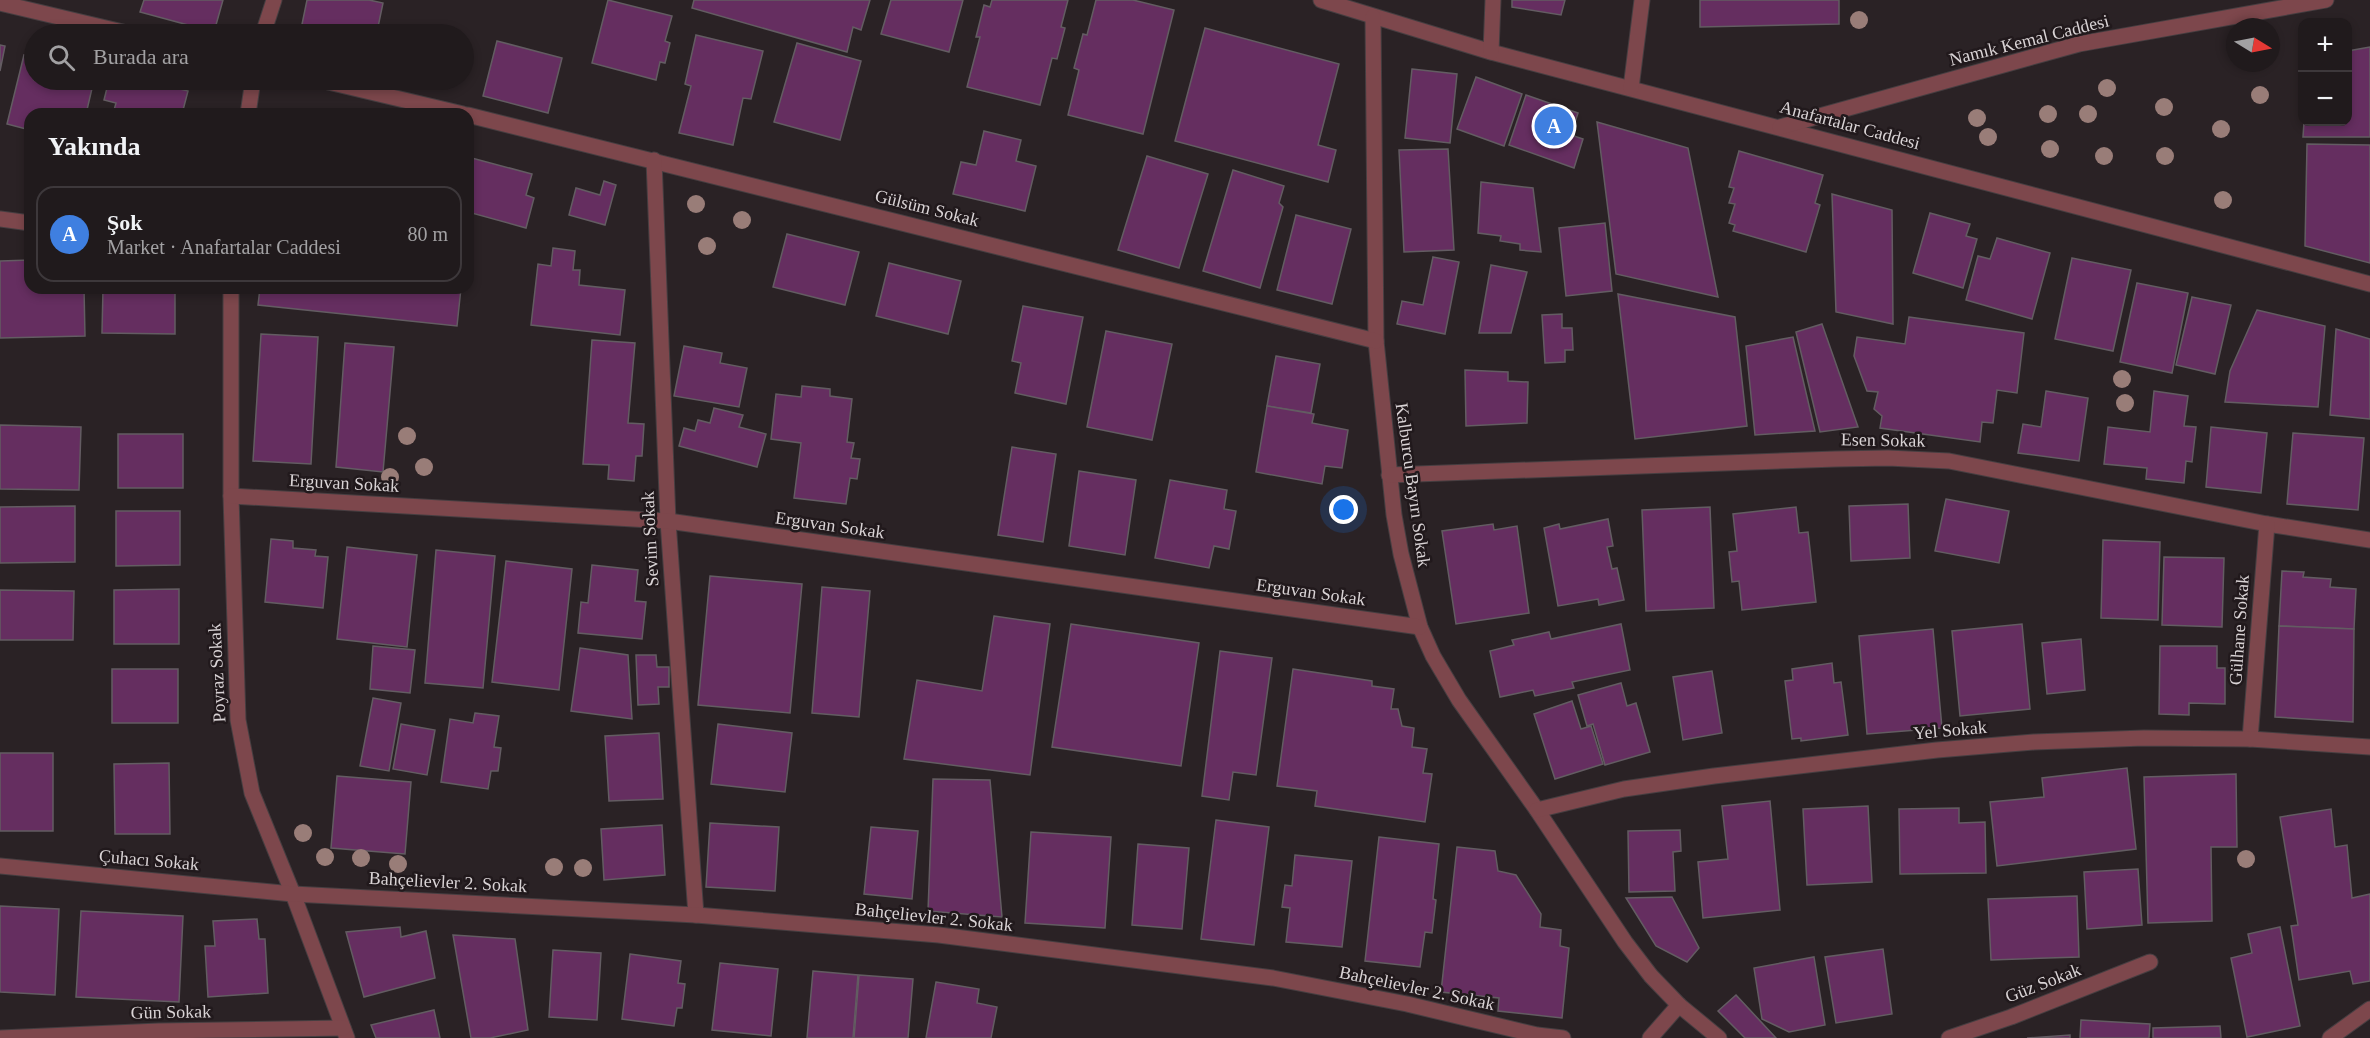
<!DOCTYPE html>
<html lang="tr">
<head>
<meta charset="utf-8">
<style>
	:root { --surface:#201a1c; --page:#2d2729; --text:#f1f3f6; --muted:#a2a1a3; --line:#3d383b; --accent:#2563eb }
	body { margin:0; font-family:Georgia,serif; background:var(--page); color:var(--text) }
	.controls { position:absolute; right:18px; top:18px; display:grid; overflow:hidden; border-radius:12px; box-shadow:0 3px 9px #0003 }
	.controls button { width:54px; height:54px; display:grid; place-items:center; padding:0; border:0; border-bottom:2px solid var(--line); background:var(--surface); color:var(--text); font:30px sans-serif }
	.compass { position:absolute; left:2226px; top:18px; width:54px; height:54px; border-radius:50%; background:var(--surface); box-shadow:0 3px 9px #0003; rotate:100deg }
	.you { position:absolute; left:1344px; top:510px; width:21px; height:21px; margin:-15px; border:4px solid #fff; border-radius:50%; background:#1a73e8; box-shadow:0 0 0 9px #1a73e833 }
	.badge { display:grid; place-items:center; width:39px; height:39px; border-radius:50%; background:var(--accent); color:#fff; font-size:20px; font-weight:700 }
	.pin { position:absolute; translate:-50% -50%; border:3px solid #fff; box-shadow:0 2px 6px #0006 }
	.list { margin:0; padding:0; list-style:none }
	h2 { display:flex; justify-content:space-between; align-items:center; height:78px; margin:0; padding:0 24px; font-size:26px }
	h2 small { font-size:20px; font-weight:400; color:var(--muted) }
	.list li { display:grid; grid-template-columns:39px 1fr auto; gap:18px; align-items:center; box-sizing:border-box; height:96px; margin:0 12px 12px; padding:0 12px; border:2px solid var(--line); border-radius:18px }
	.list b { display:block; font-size:22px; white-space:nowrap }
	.list p { margin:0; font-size:20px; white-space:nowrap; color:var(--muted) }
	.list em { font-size:20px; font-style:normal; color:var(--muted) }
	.icon { flex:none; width:33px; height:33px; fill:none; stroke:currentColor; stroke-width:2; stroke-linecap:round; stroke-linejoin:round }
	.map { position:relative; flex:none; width:2370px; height:1038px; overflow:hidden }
	.search { position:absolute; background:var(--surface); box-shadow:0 3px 9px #0003; left:24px; top:24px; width:450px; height:66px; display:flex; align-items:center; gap:15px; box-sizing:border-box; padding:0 21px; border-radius:33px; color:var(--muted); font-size:22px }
	.panel { position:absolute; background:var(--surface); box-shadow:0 3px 9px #0003; left:24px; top:108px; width:450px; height:186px; border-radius:18px }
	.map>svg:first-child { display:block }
	.building { fill:#652e60; stroke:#635c62; stroke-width:1.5 }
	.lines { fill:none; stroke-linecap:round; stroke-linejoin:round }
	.street-casing { stroke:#463e41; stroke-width:17 }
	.street { stroke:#7d474c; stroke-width:15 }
	.tree { fill:#997d78 }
	.labels { text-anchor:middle; stroke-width:5; stroke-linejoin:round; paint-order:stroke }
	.street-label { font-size:18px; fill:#d9d3d5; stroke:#21191c }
</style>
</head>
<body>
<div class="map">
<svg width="2370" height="1038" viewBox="0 0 2370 1038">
	<rect width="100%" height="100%" fill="#2a2225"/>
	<g class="building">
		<polygon points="144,0 223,0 214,32 140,12"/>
		<polygon points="307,0 369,0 383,3 378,27 395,31 394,34 300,34"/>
		<polygon points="608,0 672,16 665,41 670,43 665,63 660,62 656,80 592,63"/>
		<polygon points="694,0 870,0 861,30 853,27 847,52 692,8"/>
		<polygon points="891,0 963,0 949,52 881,34"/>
		<polygon points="992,0 1068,0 1061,27 1065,28 1057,59 1052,58 1040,105 967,87 980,37 976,37 984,5 990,7"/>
		<polygon points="1096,0 1133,0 1174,10 1143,134 1068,115 1079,70 1074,68 1083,34 1087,35"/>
		<polygon points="1512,0 1565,0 1561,15 1512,7"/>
		<polygon points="1700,0 1839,0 1839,24 1700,27"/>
		<polygon points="1205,28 1339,64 1318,145 1336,150 1328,182 1175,141"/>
		<polygon points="696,35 763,51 751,99 743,98 733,145 679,133 691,86 685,84"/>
		<polygon points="497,41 562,58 548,113 483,96"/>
		<polygon points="797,43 861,61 840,140 774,122"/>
		<polygon points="0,45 5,46 0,71"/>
		<polygon points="2370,47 2370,137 2303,137 2304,122 2348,122 2348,51"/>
		<polygon points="24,55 34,57 34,80 94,80 86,114 30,114 30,130 7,124"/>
		<polygon points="1412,69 1457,74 1450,143 1405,138"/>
		<polygon points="1476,77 1522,94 1504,146 1457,129"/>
		<polygon points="109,80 144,80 188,91 182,114 113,114 116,103 104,100"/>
		<polygon points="1526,95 1578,113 1571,135 1583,139 1574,168 1509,145"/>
		<polygon points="1597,122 1688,148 1718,297 1616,274"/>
		<polygon points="984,131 1021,140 1016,161 1036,166 1025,211 953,194 961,162 976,165"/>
		<polygon points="2307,144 2370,145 2370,263 2305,246"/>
		<polygon points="1448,149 1454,250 1404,252 1399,150"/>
		<polygon points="1739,151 1823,175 1815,203 1820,205 1806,252 1733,231 1735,225 1729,223 1735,204 1729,203 1734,188 1729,187"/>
		<polygon points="1147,156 1208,174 1179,268 1118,250"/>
		<polygon points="468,157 532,174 526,195 534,198 526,228 468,212"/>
		<polygon points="1233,170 1284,186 1279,203 1283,207 1260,288 1203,271"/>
		<polygon points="604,181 616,185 605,225 569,215 576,188 600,195"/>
		<polygon points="1481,182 1533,188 1541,252 1520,250 1520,244 1500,241 1501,236 1478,233"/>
		<polygon points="1832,194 1892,210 1893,324 1836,312"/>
		<polygon points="1930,213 1970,224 1966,236 1977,239 1963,288 1913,273"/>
		<polygon points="1296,215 1351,229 1332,304 1277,290"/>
		<polygon points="1605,223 1612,291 1566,296 1559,228"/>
		<polygon points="787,234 859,252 845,305 773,287"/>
		<polygon points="1997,238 2050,253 2032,319 1966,300 1978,256 1990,259"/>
		<polygon points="553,248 575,251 573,270 580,270 579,285 625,290 620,335 531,325 538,264 551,266"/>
		<polygon points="1433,257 1459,262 1445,334 1397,324 1402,301 1423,305"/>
		<polygon points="2072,258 2131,270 2113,351 2055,339"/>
		<polygon points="30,260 30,288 84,288 85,336 0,338 0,261"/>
		<polygon points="889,263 961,281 948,334 876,316"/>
		<polygon points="1491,265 1527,272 1511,333 1479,333"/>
		<polygon points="2137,283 2188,293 2172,373 2120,362"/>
		<polygon points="103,288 175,288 175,334 102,333"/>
		<polygon points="260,288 461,288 457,326 258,305"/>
		<polygon points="1618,294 1735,317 1747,426 1635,439"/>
		<polygon points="2192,297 2231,305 2215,374 2176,365"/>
		<polygon points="1023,306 1083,317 1066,404 1015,393 1021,363 1012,361"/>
		<polygon points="2257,310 2325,326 2318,407 2225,402 2230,371"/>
		<polygon points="1562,314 1562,328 1572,328 1573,350 1565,350 1565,362 1545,363 1542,315"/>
		<polygon points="1909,317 2024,333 2017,393 1997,390 1993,423 1982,422 1980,442 1880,428 1882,416 1874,409 1878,392 1867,391 1854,356 1857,337 1905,344"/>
		<polygon points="1822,324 1858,427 1820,432 1796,332"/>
		<polygon points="2336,329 2370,339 2370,419 2330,415"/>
		<polygon points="1106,331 1172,344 1152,440 1087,427"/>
		<polygon points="261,334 318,337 311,464 253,461"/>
		<polygon points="1793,337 1815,431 1755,435 1746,346"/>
		<polygon points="592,340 635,343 628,423 644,424 642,456 636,456 634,481 608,479 609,465 583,464"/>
		<polygon points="345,343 394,347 383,472 336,467"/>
		<polygon points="684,346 722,353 720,363 747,368 739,407 674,396"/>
		<polygon points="1276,356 1320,364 1311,413 1267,406"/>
		<polygon points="1465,370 1508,372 1508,381 1528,382 1527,423 1466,426"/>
		<polygon points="802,386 830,389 830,396 852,399 847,442 854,443 851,458 860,459 857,479 850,478 846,504 794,498 801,443 771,439 776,394 801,397"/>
		<polygon points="2046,391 2088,398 2079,461 2018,453 2023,424 2041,427"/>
		<polygon points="2154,391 2188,396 2184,426 2196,427 2192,462 2186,461 2184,483 2146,479 2147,468 2104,464 2108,427 2150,432"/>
		<polygon points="1267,406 1314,414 1312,423 1348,430 1342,468 1325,466 1322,484 1256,472"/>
		<polygon points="714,408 743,415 739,427 766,434 757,467 679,446 684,428 695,431 698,420 710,423"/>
		<polygon points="0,425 81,427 79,490 0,489"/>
		<polygon points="2211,427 2267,433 2261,493 2206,487"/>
		<polygon points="2293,433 2364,438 2358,510 2287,504"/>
		<rect x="118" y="434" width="65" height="54"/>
		<polygon points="1012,447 1056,454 1043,542 998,535"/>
		<polygon points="1079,471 1136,480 1125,555 1069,546"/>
		<polygon points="1170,480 1227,490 1224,509 1236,511 1229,549 1214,546 1209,568 1155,558"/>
		<polygon points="1946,499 2009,511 1999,563 1935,551"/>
		<polygon points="1908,504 1910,558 1851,561 1849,506"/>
		<polygon points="75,506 75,562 0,563 0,507"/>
		<polygon points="1710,507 1714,608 1646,611 1642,510"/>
		<polygon points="1796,507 1799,533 1808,532 1816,602 1742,610 1739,581 1732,582 1729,552 1737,551 1733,514"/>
		<polygon points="116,511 180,511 180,565 116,566"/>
		<polygon points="1608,519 1613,546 1607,547 1612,569 1617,568 1624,600 1599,605 1598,599 1558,606 1544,528 1559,524 1560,529"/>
		<polygon points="1493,524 1494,530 1517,526 1529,613 1456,624 1442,531"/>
		<polygon points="271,539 293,541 293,548 316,550 315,556 328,557 323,608 265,602"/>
		<polygon points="2103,540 2160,542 2158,620 2101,618"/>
		<polygon points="347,547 417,555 407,647 337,639"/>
		<polygon points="436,550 495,556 483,688 425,683"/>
		<polygon points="2164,557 2224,558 2222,627 2162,625"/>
		<polygon points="506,561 572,569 559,690 492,682"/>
		<polygon points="592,565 638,570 635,601 646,602 642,639 578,633 581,602 588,603"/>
		<polygon points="2282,571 2304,572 2303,577 2331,579 2330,587 2356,589 2354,629 2279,626"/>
		<polygon points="710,576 802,584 790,713 698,705"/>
		<polygon points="822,587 870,591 859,717 812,713"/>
		<polygon points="179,589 179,644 114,644 114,590"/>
		<polygon points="0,590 74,591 73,640 0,640"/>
		<polygon points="994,616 1050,624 1030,775 904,759 917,680 982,691"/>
		<polygon points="1071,624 1199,643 1181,766 1052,747"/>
		<polygon points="1621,624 1630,670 1572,682 1574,688 1535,696 1533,690 1500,697 1490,651 1514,645 1512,640 1549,632 1551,639"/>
		<polygon points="2022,624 2030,709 1960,716 1952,631"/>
		<polygon points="2279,626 2354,629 2353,722 2275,717"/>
		<polygon points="1933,629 1942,728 1867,734 1859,636"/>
		<polygon points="2081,639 2085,690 2047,694 2042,643"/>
		<polygon points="373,646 415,650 410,693 370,689"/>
		<polygon points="2160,646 2217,646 2217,668 2225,668 2225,704 2189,703 2189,715 2159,714"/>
		<polygon points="580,648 628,655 632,719 571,711"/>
		<polygon points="1220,651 1272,658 1256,775 1233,772 1229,800 1202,796"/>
		<polygon points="636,655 656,655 657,667 669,667 669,687 658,687 659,704 638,705"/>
		<polygon points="1832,663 1834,683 1841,682 1848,735 1801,741 1801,738 1792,739 1785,681 1793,680 1792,669"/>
		<rect x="112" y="669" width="66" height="54"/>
		<polygon points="1293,669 1372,681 1372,686 1394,689 1391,709 1398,709 1402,726 1414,728 1412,747 1427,749 1423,773 1432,774 1425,822 1315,806 1317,791 1277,786"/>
		<polygon points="1712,671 1722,733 1683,740 1673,677"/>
		<polygon points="1621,683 1627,706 1636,703 1650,752 1605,765 1593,724 1587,726 1578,695"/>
		<polygon points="373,698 401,703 389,771 360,766"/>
		<polygon points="1572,701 1581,729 1591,726 1603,764 1555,779 1534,714"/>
		<polygon points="475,713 499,716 494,747 501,748 498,771 491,771 488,789 441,782 450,719 473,723"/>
		<polygon points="401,724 435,730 427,775 393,769"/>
		<polygon points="718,724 792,733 785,792 711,784"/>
		<polygon points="659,733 663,799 609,801 605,736"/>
		<rect x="0" y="753" width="53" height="78"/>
		<polygon points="169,763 170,834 115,834 114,764"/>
		<polygon points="2127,768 2136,849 1997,866 1990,802 2044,797 2042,778"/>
		<polygon points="2236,774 2237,847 2211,847 2212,921 2148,923 2144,777"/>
		<polygon points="337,776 411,782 405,854 331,848"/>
		<polygon points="933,779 990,780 1002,917 928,911"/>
		<polygon points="1770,801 1780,910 1703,918 1698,862 1728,859 1722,806"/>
		<polygon points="1868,806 1872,882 1807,885 1803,809"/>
		<polygon points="1959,808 1959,823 1985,822 1986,873 1900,874 1899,809"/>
		<polygon points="2331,809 2335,847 2347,845 2352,898 2370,894 2370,981 2353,984 2350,971 2299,980 2291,926 2298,925 2280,817"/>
		<polygon points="1216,820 1269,827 1254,945 1201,939"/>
		<polygon points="710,823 779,827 775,891 706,887"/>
		<polygon points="662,825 665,875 604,880 601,829"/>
		<polygon points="871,827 918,831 912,899 864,894"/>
		<polygon points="1680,830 1681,851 1673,852 1675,891 1629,892 1628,831"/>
		<polygon points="1031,832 1111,837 1105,928 1025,923"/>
		<polygon points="1379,837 1439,844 1433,899 1436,900 1432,933 1425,932 1420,967 1365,961"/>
		<polygon points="1138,844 1189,848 1182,929 1132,925"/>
		<polygon points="1457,847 1495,851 1498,871 1516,875 1541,914 1540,927 1561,930 1560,946 1569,948 1562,1018 1498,1011 1499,998 1441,992"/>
		<polygon points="1295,855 1352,861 1342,947 1286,942 1290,908 1282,907 1285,885 1292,886"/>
		<polygon points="2138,869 2142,925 2087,929 2084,872"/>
		<polygon points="2077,896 2079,957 1991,960 1988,899"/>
		<polygon points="1672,897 1699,948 1687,962 1656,946 1626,898"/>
		<polygon points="0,906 59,909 55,995 0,992"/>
		<polygon points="81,911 183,916 179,1002 76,997"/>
		<polygon points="257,919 259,939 265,939 268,993 208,997 205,946 215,946 213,921"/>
		<polygon points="400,927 401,937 426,931 435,978 364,997 346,932"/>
		<polygon points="2280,927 2300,1026 2247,1037 2231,958 2252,953 2248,934"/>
		<polygon points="453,935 515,939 528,1030 490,1038 471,1038"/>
		<polygon points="1883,949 1892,1014 1836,1023 1825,957"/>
		<polygon points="553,950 601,953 597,1020 549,1017"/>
		<polygon points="630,954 681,961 678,983 685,984 682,1008 677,1008 674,1026 622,1019"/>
		<polygon points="1814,957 1825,1025 1789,1032 1762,1019 1754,968"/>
		<polygon points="720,963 778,969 771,1036 712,1030"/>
		<polygon points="813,971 858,975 853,1038 807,1038"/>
		<polygon points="859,975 913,979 908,1038 854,1038"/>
		<polygon points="936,982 979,989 977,1003 997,1007 991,1038 926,1038"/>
		<polygon points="1736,995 1776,1038 1745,1038 1718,1011"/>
		<polygon points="434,1010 440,1038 376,1038 371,1025"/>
		<polygon points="2081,1020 2150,1024 2149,1038 2080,1038"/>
		<polygon points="2220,1026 2221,1038 2153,1038 2153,1028"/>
		<polygon points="2070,1035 2070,1038 2027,1038"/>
	</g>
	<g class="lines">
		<g class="street-casing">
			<g id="street">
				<polyline points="1321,0 1491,52 2370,284"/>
				<polyline points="0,3 131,34"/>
				<polyline points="1373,17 1376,341 1394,515 1401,554 1420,627 1433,656 1459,700 1537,810 1625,942 1651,976 1679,1005 1719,1038"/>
				<polyline points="263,34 274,0"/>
				<polyline points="1491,52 1493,0"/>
				<polyline points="320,80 463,114"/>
				<polyline points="1631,88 1642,0"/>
				<polyline points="248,114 253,80"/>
				<polyline points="468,115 1376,341"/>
				<polyline points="1780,127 2079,44 2326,0"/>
				<polyline points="654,160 668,521 696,915"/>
				<polyline points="0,219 30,223"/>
				<polyline points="231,288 231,496 238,720 252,793 293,894 347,1038"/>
				<polyline points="1389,475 1836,459 1888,458 1949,461 2267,524 2370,540"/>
				<polyline points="231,496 668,521 1420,627"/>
				<polyline points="2250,739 2267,524"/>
				<polyline points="1537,810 1624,789 1714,776 1937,750 2034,742 2144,738 2250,739 2370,747"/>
				<polyline points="0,866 293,894 696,915 939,935 1273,978 1407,1004 1537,1035 1563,1038"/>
				<polyline points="0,1038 159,1031 343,1028"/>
				<polyline points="1650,1038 1679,1005"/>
				<polyline points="1949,1038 2011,1017 2150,962"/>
				<polyline points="2330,1038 2370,1009"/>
			</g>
		</g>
		<use href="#street" class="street"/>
	</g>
	<g class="tree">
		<circle cx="1859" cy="20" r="9"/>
		<circle cx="2107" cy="88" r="9"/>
		<circle cx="2260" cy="95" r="9"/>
		<circle cx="2164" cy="107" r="9"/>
		<circle cx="2048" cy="114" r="9"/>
		<circle cx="2088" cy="114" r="9"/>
		<circle cx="1977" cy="118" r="9"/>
		<circle cx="2221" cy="129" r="9"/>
		<circle cx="1988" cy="137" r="9"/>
		<circle cx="2050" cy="149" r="9"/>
		<circle cx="2104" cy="156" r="9"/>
		<circle cx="2165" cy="156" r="9"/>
		<circle cx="2223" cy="200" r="9"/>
		<circle cx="696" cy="204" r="9"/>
		<circle cx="742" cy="220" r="9"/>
		<circle cx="707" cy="246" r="9"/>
		<circle cx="2122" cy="379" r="9"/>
		<circle cx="2125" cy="403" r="9"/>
		<circle cx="407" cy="436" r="9"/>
		<circle cx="424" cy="467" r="9"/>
		<circle cx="390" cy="477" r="9"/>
		<circle cx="303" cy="833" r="9"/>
		<circle cx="325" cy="857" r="9"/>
		<circle cx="361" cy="858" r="9"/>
		<circle cx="2246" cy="859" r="9"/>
		<circle cx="398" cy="864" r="9"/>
		<circle cx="554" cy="867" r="9"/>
		<circle cx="583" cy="868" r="9"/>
	</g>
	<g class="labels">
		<g class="street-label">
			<text transform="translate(2029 40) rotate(-14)" y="6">Namık Kemal Caddesi</text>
			<text transform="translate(1850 125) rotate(15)" y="6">Anafartalar Caddesi</text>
			<text transform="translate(927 208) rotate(14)" y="6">Gülsüm Sokak</text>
			<text transform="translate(1883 440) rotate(1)" y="6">Esen Sokak</text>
			<text transform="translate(344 483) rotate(3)" y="6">Erguvan Sokak</text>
			<text transform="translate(1413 485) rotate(82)" y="6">Kalburcu Bayırı Sokak</text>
			<text transform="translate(830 525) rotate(8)" y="6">Erguvan Sokak</text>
			<text transform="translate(650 539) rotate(-93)" y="6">Sevim Sokak</text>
			<text transform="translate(1311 592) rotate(8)" y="6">Erguvan Sokak</text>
			<text transform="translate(2239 630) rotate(-86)" y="6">Gülhane Sokak</text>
			<text transform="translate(217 673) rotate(-93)" y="6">Poyraz Sokak</text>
			<text transform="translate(1950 730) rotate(-5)" y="6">Yel Sokak</text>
			<text transform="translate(149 860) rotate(5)" y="6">Çuhacı Sokak</text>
			<text transform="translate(448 882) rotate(3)" y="6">Bahçelievler 2. Sokak</text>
			<text transform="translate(934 917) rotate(6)" y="6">Bahçelievler 2. Sokak</text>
			<text transform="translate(2043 983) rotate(-21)" y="6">Güz Sokak</text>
			<text transform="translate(1417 988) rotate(12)" y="6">Bahçelievler 2. Sokak</text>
			<text transform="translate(171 1012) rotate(-1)" y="6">Gün Sokak</text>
		</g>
	</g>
</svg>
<div class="controls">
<button>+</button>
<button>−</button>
</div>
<svg class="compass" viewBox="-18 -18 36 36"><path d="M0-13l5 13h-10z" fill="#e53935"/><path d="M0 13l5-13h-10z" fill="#a2a1a3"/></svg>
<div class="you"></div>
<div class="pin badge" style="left:1554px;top:126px;background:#3f7fe0">A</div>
<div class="search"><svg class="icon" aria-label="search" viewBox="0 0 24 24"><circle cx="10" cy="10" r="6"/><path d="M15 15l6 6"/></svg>Burada ara</div>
<section class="panel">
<h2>Yakında<small></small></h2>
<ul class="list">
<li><span class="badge" style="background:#3f7fe0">A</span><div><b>Şok</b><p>Market · Anafartalar Caddesi</p></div><em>80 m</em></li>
</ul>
</section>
</div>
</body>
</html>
